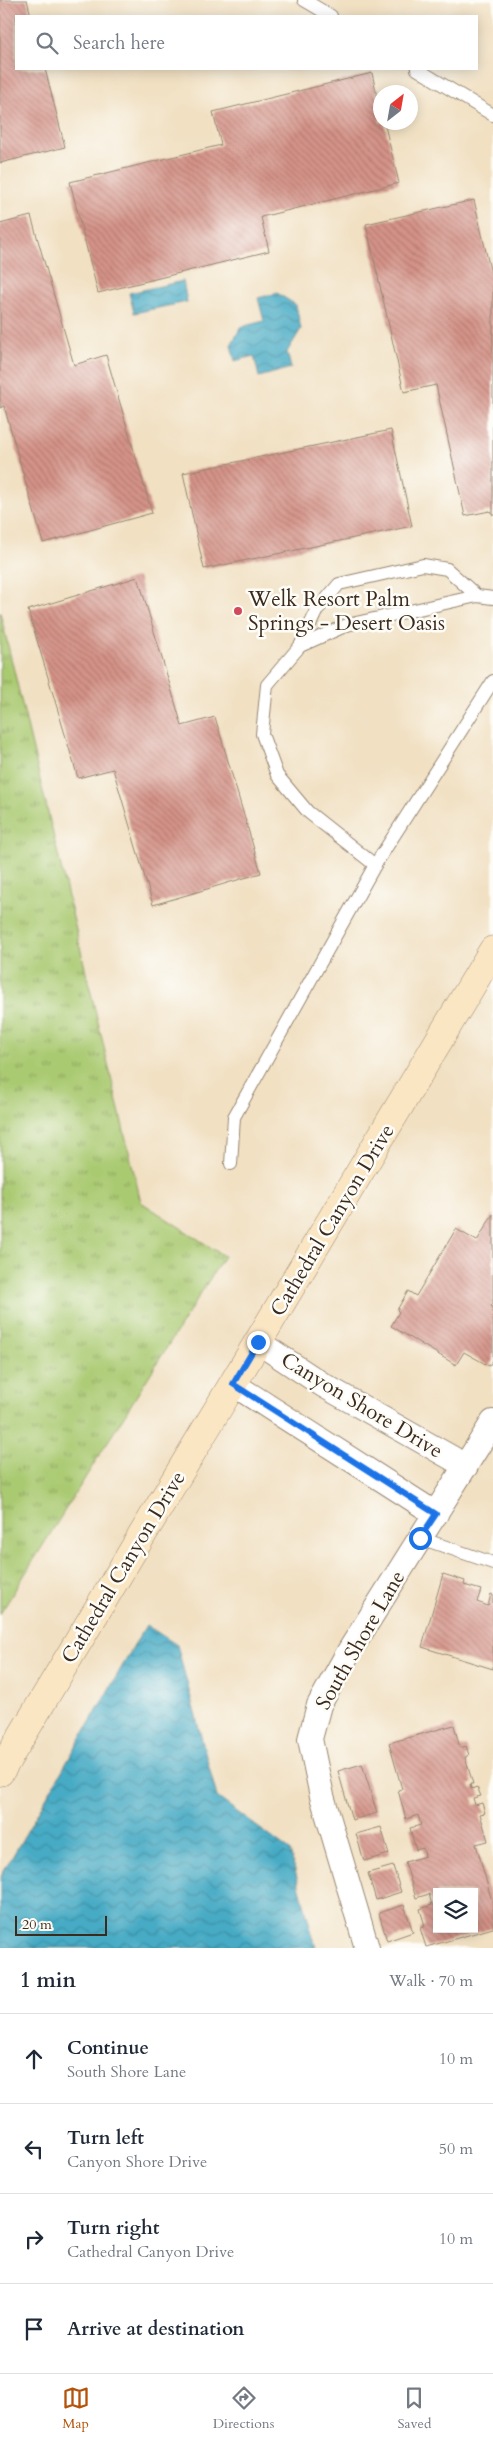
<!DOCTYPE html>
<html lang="en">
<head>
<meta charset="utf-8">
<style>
	:root { --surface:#fff; --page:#f6f6f7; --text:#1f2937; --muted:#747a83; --line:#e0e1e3; --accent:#b45309 }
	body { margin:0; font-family:Cardo,serif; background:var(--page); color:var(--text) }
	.controls { position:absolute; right:15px; bottom:15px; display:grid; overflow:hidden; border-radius:0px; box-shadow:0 2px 12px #0003 }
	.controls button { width:45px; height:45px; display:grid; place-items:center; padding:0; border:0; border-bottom:1px solid var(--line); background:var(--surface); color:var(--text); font:25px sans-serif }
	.compass { position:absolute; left:373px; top:85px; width:45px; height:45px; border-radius:50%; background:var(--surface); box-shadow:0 2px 12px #0003; rotate:31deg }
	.scale { position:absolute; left:15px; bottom:12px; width:92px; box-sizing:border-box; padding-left:5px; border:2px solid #3b2a1e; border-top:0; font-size:14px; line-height:18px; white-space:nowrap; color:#3b2a1e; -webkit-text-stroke:4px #fdfcf7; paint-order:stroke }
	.stop { position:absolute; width:15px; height:15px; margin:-11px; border:4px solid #1a73e8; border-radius:50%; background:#fff }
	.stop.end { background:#1a73e8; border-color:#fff; box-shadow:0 1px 5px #0008 }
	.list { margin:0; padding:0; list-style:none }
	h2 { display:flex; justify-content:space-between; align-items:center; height:65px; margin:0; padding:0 20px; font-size:21px }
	h2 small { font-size:16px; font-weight:400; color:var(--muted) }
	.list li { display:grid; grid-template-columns:32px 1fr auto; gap:15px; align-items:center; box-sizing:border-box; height:90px; padding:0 20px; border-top:1px solid var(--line) }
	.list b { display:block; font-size:19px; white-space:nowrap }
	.list p { margin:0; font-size:16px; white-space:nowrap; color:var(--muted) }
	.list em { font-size:16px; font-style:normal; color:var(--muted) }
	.icon { flex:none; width:28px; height:28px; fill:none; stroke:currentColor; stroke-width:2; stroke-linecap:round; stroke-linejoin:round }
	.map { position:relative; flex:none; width:493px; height:1948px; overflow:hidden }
	.search { position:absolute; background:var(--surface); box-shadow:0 2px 12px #0003; left:15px; right:15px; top:15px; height:55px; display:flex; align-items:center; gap:12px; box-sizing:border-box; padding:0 18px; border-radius:0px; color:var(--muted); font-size:19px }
	.sheet { height:425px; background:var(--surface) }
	nav { display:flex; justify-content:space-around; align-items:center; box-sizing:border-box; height:70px; border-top:1px solid var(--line); background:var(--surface); font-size:14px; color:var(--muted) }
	nav a { display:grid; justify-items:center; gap:2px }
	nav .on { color:var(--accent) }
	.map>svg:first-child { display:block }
	.grass { fill:url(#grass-tufts); stroke:#727a48 }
	.water { fill:url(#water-waves); stroke:#406a72 }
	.building { fill:url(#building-back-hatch); fill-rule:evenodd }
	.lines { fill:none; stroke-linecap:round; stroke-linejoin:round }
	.lane-casing { stroke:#968570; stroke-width:14 }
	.street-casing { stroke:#968570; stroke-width:26 }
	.secondary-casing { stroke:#968570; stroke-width:29 }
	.lane { stroke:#fff; stroke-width:12 }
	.street { stroke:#fff; stroke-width:24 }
	.secondary { stroke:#fbe6c4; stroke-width:28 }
	.route { stroke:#1a73e8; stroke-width:6 }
	.poi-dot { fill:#d1495b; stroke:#fdfcf7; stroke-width:2 }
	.labels { text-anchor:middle; stroke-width:5; stroke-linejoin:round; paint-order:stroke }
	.poi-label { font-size:21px; fill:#3b2a1e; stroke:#fdfcf7; text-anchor:start }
	.street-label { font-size:21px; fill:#3b2a1e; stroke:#fdfcf7 }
</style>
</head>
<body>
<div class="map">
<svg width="493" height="1948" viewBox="0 0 493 1948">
	<defs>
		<pattern id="grass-tufts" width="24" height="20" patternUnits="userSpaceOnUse" patternTransform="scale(1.25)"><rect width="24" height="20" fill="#aaca72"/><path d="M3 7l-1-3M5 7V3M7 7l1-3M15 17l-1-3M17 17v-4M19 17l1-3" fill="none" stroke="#8ca45d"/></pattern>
		<pattern id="water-waves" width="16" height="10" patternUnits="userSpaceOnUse" patternTransform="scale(1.25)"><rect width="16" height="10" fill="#46abc5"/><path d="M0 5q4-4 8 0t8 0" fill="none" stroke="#3c8b9f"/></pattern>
		<pattern id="building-back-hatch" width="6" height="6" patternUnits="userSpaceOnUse" patternTransform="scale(1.25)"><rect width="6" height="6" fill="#d59388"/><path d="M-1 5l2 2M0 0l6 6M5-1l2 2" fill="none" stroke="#ae786f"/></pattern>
	</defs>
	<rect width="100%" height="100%" fill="#fdfcf7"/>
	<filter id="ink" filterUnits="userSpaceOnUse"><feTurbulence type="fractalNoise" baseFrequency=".02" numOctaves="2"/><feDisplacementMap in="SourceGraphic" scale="10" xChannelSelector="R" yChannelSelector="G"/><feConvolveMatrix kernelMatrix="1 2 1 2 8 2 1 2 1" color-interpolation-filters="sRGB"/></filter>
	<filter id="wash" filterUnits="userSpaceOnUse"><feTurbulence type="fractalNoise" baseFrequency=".0096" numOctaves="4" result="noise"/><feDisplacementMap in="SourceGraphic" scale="20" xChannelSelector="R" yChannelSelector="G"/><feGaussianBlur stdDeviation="1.12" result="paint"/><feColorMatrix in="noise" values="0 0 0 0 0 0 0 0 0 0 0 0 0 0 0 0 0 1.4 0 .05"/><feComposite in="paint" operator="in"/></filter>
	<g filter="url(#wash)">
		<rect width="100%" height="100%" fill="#f1e0c2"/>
		<polygon class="grass" points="0,612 141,1202 224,1256 0,1614"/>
		<g class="water">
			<polygon points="183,281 187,302 134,313 129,293"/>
			<polygon points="277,293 296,305 301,329 287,352 291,368 259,377 254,356 235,361 231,345 241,327 264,321 258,298"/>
			<polygon points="146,1625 177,1645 217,1797 290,1851 316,1948 0,1948 0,1878"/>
		</g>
		<g id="blocks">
			<g class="building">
				<polygon points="0,0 27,0 31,16 16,16 16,69 45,69 65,147 0,163"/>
				<polygon points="372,73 380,109 380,122 384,122 399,183 261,217 269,251 98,293 70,182 221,145 213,112"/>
				<polygon points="474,200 493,282 493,515 490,511 465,516 436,385 404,392 366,224"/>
				<polygon points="31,216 74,365 106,355 152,513 43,543 4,406 0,408 0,224"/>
				<polygon points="391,430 412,526 204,569 183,473"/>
				<polygon points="138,577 182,726 215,717 261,873 153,905 113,769 78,778 28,610"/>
				<polygon points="493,1214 493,1303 491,1306 493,1307 493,1360 489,1366 464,1352 456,1365 391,1326 399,1312 397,1310 408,1291 416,1296 456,1229 477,1241"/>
				<polygon points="443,1574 465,1581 464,1585 481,1590 477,1602 488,1606 491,1594 493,1595 493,1669 422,1647"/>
				<path d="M454 1725 460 1748 466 1746 469 1755 465 1757 473 1784H470L471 1789 477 1787 481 1796 473 1798 475 1805 482 1803 485 1813 480 1814 488 1841 476 1844 493 1905V1928L426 1947 420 1928 425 1926 420 1909 432 1905 429 1894 416 1898 405 1862 425 1856 423 1848 416 1850 410 1828 421 1825 418 1815 406 1819 398 1790 402 1789 389 1743ZM437 1892H474V1929H437Z"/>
				<polygon points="362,1764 377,1813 352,1820 338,1771"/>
				<polygon points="381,1827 389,1854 364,1861 356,1834"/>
				<polygon points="393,1866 401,1892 376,1900 368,1873"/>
				<polygon points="404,1905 413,1932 387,1941 379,1913"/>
			</g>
		</g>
	</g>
	<g filter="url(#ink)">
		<use href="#blocks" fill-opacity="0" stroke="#968570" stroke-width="1"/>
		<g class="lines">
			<g class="lane-casing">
				<g id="lane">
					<polyline points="304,0 331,16"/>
					<polyline points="417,69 493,115"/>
					<polyline points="300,646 317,610 339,584 423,565 447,569 477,596"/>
					<polyline points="375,865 308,812 277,775 262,734 267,685 300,646 347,625 477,596 493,598"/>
					<polyline points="231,1164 234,1117 375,865 493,681"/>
					<polyline points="420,1538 493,1563"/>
				</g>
			</g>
			<g class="street-casing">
				<g id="street">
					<polyline points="258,1342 323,1385 466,1466"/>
					<polyline points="233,1384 436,1514"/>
					<polyline points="367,1948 322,1796 310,1739 319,1705 348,1653 493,1422"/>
				</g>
			</g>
			<g class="secondary-casing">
				<polyline id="secondary" points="0,1772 493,950"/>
			</g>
			<use href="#lane" class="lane"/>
			<use href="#street" class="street"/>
			<use href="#secondary" class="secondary"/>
		</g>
	</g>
	<g class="lines" filter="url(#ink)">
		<polyline class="route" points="258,1342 233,1384 436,1514 420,1538"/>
	</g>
	<circle class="poi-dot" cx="238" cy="611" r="5"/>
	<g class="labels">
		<g class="poi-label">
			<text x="248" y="606">Welk Resort Palm<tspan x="248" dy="24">Springs - Desert Oasis</tspan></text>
		</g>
		<g class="street-label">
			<text transform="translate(332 1220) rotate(-59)" y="7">Cathedral Canyon Drive</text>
			<text transform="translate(362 1405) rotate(31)" y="7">Canyon Shore Drive</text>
			<text transform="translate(123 1567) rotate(-59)" y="7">Cathedral Canyon Drive</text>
			<text transform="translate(360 1640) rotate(-60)" y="7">South Shore Lane</text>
		</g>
	</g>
</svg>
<div class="controls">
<button><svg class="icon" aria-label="layers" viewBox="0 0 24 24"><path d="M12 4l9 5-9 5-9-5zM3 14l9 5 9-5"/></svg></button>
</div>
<svg class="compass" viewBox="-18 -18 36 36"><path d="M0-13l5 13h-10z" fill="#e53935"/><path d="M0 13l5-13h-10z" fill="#747a83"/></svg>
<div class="scale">20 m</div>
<div class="stop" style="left:420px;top:1538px"></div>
<div class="stop end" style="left:258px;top:1342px"></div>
<div class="search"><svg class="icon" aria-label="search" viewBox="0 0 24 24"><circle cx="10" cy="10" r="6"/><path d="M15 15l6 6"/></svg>Search here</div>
</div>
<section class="sheet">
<h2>1 min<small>Walk · 70 m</small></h2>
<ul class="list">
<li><svg class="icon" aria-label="ahead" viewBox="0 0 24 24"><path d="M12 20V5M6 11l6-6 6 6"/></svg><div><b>Continue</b><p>South Shore Lane</p></div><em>10 m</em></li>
<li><svg class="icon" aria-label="left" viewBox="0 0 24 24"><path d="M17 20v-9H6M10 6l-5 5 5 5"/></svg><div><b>Turn left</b><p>Canyon Shore Drive</p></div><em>50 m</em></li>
<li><svg class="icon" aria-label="right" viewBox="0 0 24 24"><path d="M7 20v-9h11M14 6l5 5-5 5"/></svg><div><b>Turn right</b><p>Cathedral Canyon Drive</p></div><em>10 m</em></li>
<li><svg class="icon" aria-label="arrive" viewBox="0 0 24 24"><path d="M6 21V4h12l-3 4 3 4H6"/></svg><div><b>Arrive at destination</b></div></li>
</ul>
</section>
<nav>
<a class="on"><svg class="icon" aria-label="map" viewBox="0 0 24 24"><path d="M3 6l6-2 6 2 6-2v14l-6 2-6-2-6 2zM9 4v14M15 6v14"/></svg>Map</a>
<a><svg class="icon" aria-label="directions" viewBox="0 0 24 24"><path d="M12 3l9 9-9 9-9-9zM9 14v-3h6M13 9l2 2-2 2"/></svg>Directions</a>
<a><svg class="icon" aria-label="saved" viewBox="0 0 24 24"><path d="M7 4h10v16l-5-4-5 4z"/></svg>Saved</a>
</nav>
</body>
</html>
